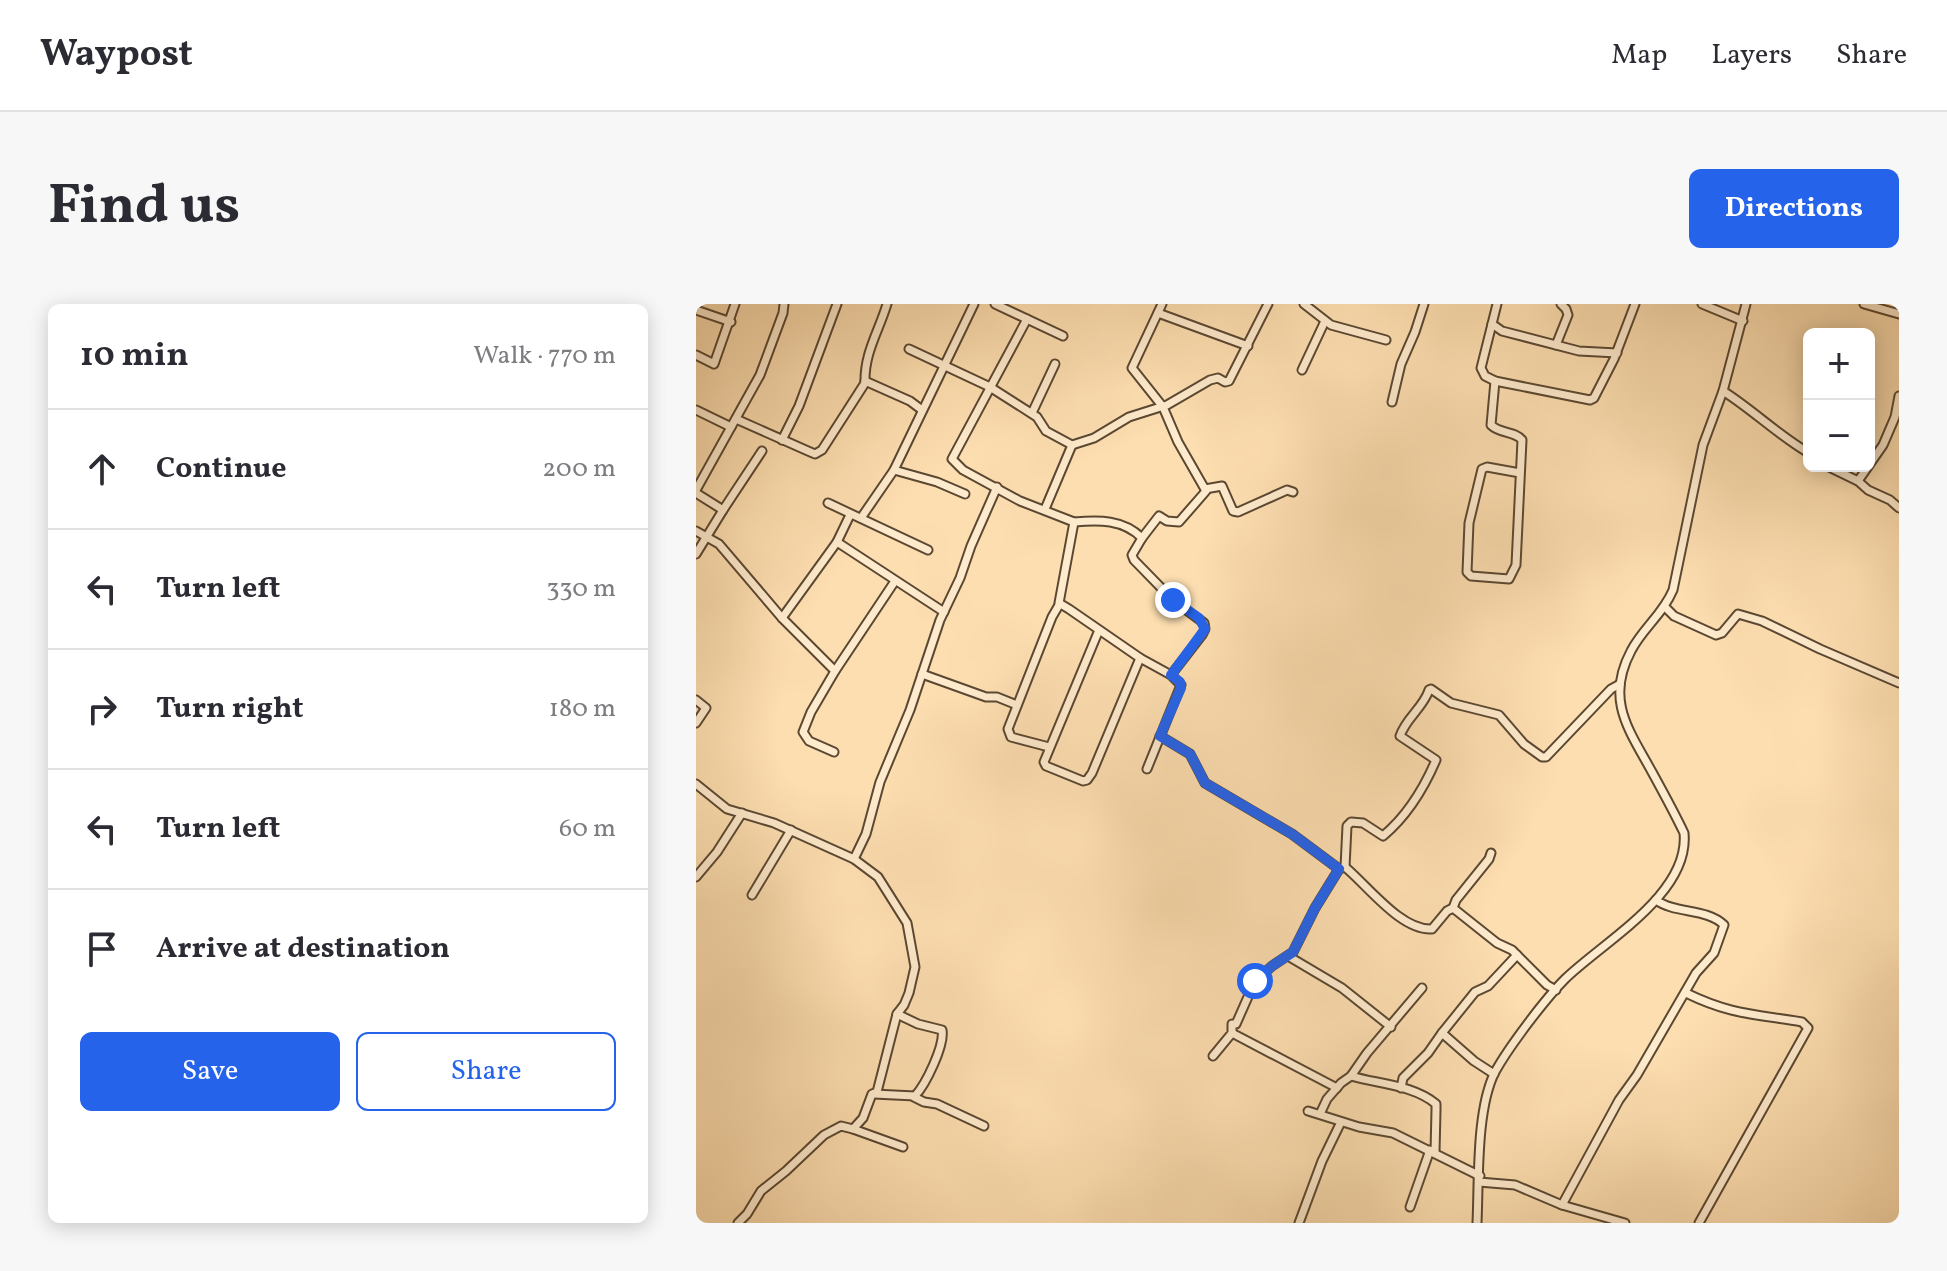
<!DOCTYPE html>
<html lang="en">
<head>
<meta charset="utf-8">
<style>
	:root { --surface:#fff; --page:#f7f7f7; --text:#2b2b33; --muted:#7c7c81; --line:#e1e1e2; --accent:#2563eb }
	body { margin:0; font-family:Vollkorn,serif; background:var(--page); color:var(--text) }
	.controls { position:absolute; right:24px; top:24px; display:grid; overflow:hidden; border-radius:12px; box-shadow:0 4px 20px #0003 }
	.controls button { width:72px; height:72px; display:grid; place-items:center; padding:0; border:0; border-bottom:2px solid var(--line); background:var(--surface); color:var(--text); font:40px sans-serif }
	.stop { position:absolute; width:24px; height:24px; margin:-18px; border:6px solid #2563eb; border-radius:50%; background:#fff }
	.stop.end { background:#2563eb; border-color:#fff; box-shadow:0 2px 8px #0008 }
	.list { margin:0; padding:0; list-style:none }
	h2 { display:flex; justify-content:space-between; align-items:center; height:104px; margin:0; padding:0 32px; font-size:34px }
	h2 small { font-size:26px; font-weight:400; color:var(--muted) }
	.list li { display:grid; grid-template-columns:52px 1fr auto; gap:24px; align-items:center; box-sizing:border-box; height:120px; padding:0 32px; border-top:2px solid var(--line) }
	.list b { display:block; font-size:30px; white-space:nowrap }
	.list em { font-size:26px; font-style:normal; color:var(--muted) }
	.actions { display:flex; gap:16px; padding:24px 32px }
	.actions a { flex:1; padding:18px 0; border:2px solid var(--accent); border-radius:12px; text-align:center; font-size:28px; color:var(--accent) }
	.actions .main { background:var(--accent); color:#fff }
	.icon { flex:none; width:44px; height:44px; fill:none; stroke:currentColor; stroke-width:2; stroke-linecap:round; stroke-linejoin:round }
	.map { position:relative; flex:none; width:1203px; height:919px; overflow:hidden; border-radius:12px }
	header { display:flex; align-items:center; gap:48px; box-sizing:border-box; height:112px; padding:0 40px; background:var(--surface); border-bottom:2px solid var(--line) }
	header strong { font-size:38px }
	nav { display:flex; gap:44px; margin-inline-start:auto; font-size:28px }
	.intro { display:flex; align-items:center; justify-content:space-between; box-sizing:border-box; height:192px; padding:0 48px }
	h1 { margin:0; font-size:56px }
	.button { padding:20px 36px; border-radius:12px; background:var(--accent); color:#fff; font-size:28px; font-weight:700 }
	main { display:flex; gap:48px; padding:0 48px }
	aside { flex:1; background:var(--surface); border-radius:12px; box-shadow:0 4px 20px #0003 }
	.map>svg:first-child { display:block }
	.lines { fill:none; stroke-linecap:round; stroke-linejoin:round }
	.minor-casing { stroke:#5b4832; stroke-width:11 }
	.minor { stroke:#feeacc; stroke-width:7 }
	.route { stroke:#2563eb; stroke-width:10 }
</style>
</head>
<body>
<header>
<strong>Waypost</strong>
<nav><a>Map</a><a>Layers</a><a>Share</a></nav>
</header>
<div class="intro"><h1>Find us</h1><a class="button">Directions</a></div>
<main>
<aside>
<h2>10 min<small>Walk · 770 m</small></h2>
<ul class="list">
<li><svg class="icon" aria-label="ahead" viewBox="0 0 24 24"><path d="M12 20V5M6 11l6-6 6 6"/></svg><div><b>Continue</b></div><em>200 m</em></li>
<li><svg class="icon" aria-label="left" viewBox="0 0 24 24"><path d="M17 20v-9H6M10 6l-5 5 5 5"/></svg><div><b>Turn left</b></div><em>330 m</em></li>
<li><svg class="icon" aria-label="right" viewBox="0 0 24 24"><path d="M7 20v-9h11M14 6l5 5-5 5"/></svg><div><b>Turn right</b></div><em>180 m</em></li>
<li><svg class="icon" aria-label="left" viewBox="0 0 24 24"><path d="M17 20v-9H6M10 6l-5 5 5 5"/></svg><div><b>Turn left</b></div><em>60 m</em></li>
<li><svg class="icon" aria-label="arrive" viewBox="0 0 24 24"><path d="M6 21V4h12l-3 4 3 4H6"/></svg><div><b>Arrive at destination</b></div></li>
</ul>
<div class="actions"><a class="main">Save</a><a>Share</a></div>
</aside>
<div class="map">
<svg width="1203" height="919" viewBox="0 0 1203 919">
	<rect width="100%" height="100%" fill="#fddeb0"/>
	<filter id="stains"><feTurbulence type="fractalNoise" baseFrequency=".0025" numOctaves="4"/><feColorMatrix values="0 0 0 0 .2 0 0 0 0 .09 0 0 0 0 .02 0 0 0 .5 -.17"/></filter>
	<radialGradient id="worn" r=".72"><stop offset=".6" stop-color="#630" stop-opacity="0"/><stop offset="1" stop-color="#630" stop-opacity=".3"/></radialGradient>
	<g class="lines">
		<g class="minor-casing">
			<g id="minor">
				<polyline points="299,0 367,32"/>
				<polyline points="608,0 635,21 690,36"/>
				<polyline points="801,0 785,64 789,72 799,77 894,96 898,94 918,55 939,0"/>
				<polyline points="1006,0 1047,17"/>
				<polyline points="1168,0 1203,10"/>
				<polyline points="0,6 35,18"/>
				<polyline points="462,9 552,42"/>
				<polyline points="331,15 256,155 267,166 324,197 378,218 363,299 373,305 444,354 396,469 391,476 387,477 350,462 348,458 403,326"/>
				<polyline points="796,20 806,27 883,47 921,49"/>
				<polyline points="860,41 872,11 870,5 865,0"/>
				<polyline points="213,45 294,83 341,113 350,127 376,141 398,134 433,113 471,101 514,76 522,74 529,78 533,77 572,0"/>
				<polyline points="0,51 18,60 39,0"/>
				<polyline points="606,66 629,17"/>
				<polyline points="169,77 214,97 226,106"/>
				<path d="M799 77 795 121C804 130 819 127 826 136L820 261 813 275 775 272 771 268 773 219 786 165 791 163 824 169"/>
				<path d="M1027 87C1057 106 1082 131 1113 149"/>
				<polyline points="696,98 705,60 719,28 728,0"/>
				<polyline points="0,106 35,123"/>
				<polyline points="336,109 359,60"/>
				<path d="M40 115 112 147 119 150 126 146 169 79C168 49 183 27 191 0"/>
				<polyline points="86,136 103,102 141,0"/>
				<polyline points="1131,162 1162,177 1172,186 1194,196 1203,204"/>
				<polyline points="198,166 241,178 269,190"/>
				<polyline points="1162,177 1187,141 1199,113 1203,92"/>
				<polyline points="509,185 526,182 537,207 542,208 591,186 597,188"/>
				<polyline points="0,186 64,71 87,9 88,0"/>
				<polyline points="0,189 27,206 0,250"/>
				<polyline points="132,199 232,246"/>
				<polyline points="349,205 376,141"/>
				<polyline points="27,206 66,147"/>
				<polyline points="165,214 198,166 278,0"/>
				<path d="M378 218C403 216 427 215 446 234L436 251 438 256 477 296 508 319 509 325 506 331 475 371"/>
				<polyline points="0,227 23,240 86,314 139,367 115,408 107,428 113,437 138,448"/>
				<polyline points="446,234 463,212 471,217 483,218 510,187 482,138 467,103 436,64 466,0"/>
				<polyline points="141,238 248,308"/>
				<polyline points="969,303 978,312 1020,331 1026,329 1042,310 1066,317 1124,345 1203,379"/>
				<polyline points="86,314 141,238 154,211"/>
				<polyline points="444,354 475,371 485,381 451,465"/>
				<polyline points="139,367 199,277"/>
				<polyline points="226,370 290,393 301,393 321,401"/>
				<polyline points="0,396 10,404 0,419"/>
				<polyline points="464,432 494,450 509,479 596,530 643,565"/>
				<polyline points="353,443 315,433 312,425 356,313 363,301"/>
				<polyline points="0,480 31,505 78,519 158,555 182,573 211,619 219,663 213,689 208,701 201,710 181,788 176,790 167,814 157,825 145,822 128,831 90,867 65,887 51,910 42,919"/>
				<polyline points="795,549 793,555 760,596 757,604 801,639 816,646 851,681 860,686"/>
				<polyline points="158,555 170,530 184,478 214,406 244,316 264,274 275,242 301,183"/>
				<path d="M649 563C671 581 705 627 736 625L751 607 757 604"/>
				<polyline points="0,573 21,548 46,509"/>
				<polyline points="56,591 95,526"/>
				<polyline points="592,652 646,684 695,723"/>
				<path d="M990 689C1035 711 1059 710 1106 718L1112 724 1003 919"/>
				<polyline points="536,729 641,784"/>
				<polyline points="746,729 779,688 792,682 821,651"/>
				<path d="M517 752 536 729V720H540L559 677 576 662 597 648 619 604 643 565 649 563 651 522 655 518 667 519 687 532C711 512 728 484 740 456L704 432C710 414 727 404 733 386L735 385 755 399 803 411 828 440 846 453H850L915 385 924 380"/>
				<path d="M655 772C682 780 718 781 740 800V806L739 848"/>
				<polyline points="705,784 707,774 732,749 746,729 778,757 798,770"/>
				<path d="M178 790 219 792C230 780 249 741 246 726L222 720 201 710"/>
				<polyline points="218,793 228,798 241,800 288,822"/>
				<polyline points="612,807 663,823 697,829 784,872"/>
				<polyline points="624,810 631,795 645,779 655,772 671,749 726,684"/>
				<polyline points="157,825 207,843"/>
				<path d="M783 878 819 881 866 901 923 796 941 771 1000 669 1018 649 1028 621C1011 604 979 610 960 596"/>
				<polyline points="866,901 929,919"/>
				<polyline points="714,903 734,846"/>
				<polyline points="603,919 626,857 645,818"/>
				<path d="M781 919C783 877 780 805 799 768 812 744 849 695 869 675 907 638 994 590 988 529 978 508 967 488 956 468 933 426 909 396 935 347 946 325 967 310 977 286L1007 141 1027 87 1050 0"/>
			</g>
		</g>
		<use href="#minor" class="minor"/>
	</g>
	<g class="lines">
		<polyline class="route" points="477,296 503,314 509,325 475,371 484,378 485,384 464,432 494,450 509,479 596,530 643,565 619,604 597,648 576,662 559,677"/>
	</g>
	<rect width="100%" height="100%" filter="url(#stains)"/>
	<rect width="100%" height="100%" fill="url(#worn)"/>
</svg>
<div class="controls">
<button>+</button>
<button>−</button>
</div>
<div class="stop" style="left:559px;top:677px"></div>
<div class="stop end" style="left:477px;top:296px"></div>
</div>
</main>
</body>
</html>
